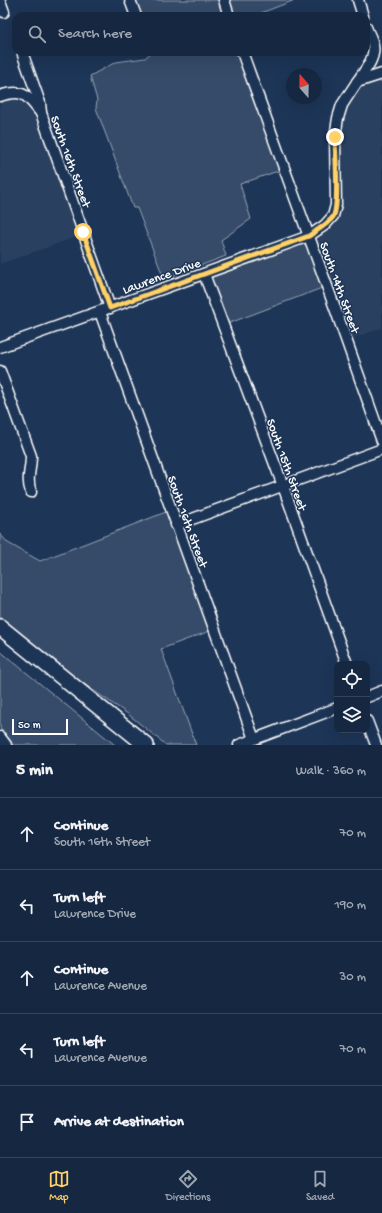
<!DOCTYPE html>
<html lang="en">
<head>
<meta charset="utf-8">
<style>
	:root { --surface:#162841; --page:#23344c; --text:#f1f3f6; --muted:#9ea6b1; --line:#35445a; --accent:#ffd166 }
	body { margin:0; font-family:"Gochi Hand",sans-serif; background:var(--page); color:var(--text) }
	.controls { position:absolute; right:12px; bottom:12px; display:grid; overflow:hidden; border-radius:8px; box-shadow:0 4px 16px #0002 }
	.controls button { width:36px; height:36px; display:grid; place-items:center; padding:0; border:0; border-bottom:1px solid var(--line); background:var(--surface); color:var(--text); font:20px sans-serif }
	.compass { position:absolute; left:286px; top:68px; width:36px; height:36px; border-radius:50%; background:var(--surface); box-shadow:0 4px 16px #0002; rotate:340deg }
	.scale { position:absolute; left:12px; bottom:10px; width:56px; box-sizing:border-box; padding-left:4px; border:2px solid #fff; border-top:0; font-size:11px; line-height:14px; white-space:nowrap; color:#fff; -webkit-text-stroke:3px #1d3557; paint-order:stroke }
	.stop { position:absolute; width:12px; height:12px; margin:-9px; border:3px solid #ffd166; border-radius:50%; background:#fff }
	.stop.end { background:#ffd166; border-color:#fff; box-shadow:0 1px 4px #0008 }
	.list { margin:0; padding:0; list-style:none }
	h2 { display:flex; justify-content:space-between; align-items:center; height:52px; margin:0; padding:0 16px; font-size:17px }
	h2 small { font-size:13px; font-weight:400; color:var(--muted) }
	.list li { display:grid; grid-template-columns:26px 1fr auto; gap:12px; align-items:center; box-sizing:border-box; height:72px; padding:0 16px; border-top:1px solid var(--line) }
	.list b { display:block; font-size:15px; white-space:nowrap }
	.list p { margin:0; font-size:13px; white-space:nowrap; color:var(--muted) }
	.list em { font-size:13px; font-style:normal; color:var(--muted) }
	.icon { flex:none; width:22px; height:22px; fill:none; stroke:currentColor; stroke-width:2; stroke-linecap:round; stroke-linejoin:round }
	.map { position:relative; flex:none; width:382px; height:745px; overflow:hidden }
	.search { position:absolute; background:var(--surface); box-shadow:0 4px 16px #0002; left:12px; right:12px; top:12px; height:44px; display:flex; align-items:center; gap:10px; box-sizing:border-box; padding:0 14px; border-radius:12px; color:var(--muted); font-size:15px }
	.sheet { height:412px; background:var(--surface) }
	nav { display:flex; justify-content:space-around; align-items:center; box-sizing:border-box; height:56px; border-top:1px solid var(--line); background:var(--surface); font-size:11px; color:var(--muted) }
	nav a { display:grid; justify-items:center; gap:2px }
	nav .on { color:var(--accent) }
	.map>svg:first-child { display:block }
	.built { fill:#2a4161 }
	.green { fill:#364b69; stroke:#9aa5b4 }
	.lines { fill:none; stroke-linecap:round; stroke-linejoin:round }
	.minor-casing { stroke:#fff; stroke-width:13 }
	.highway-casing { stroke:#fff; stroke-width:18 }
	.minor { stroke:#1d3557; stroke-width:10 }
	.highway { stroke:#1d3557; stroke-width:15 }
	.route { stroke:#ffd166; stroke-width:5 }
	.labels { text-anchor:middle; stroke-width:3; stroke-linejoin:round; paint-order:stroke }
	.street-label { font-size:13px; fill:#fff; stroke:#1d3557 }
</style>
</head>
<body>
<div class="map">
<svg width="382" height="745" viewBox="0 0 382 745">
	<rect width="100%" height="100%" fill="#1d3557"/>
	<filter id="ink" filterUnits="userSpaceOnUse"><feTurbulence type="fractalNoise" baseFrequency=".025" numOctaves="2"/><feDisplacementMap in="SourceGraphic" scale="8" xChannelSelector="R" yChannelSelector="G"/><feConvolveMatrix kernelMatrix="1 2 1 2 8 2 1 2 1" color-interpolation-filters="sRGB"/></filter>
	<g filter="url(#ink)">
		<g class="built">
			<polygon points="382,79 382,328 351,339 317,244 317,239 330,230 334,224 337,213 340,119 354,91 363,85"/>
			<polygon points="12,96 24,99 35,110 79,236 0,264 0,100"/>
		</g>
		<g class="green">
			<polygon points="132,0 219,0 225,16 139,16"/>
			<polygon points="229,0 295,0 253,16 235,16"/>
			<polygon points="152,52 238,52 281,170 240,184 251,219 221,240 226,256 164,279 137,208 133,208 96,108 97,100 90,76 116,62 145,58"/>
			<polygon points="304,243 308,248 322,288 227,324 211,278 212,276"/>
			<polygon points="166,512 210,631 161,649 196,745 166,745 128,714 78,680 0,618 0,534 8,543 40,561"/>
			<polygon points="0,651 115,745 12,745 0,728"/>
		</g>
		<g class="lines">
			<g class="minor-casing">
				<g id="minor">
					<polyline points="130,0 136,16"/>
					<polyline points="224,0 229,16"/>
					<polyline points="358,0 363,16"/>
					<polyline points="0,1 4,12"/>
					<polyline points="242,52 336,311 382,441"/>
					<polyline points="23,55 40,103 41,113 110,308"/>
					<path d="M357 82C364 71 376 59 373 45 372 39 368 33 366 27"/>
					<path d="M0 96C24 88 27 96 41 113"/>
					<polyline points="204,274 283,486 347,664"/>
					<polyline points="100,312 254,739"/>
					<polyline points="0,347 309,236 325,225 333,216 336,205 335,137 338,118 342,105 357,82 382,74"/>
					<path d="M0 371 31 456C31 470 26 479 31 492"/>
					<polyline points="176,525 382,449"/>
					<polyline points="367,697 382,691"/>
					<polyline points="367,721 376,745"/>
					<polyline points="0,737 6,745"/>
					<polyline points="239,745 337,708"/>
				</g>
			</g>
			<g class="highway-casing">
				<polyline id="highway" points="0,627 146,745"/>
			</g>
			<use href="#minor" class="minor"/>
			<use href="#highway" class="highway"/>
		</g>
	</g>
	<g class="lines" filter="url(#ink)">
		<path class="route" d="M83 232 110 308 309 236C317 230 327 225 333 217 340 206 335 152 335 137"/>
	</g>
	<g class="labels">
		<g class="street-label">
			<text transform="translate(72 161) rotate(70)" y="5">South 16th Street</text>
			<text transform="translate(161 275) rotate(-20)" y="5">Lawrence Drive</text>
			<text transform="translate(341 287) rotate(70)" y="5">South 14th Street</text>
			<text transform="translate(288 464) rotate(70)" y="5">South 15th Street</text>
			<text transform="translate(189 521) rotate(70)" y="5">South 16th Street</text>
		</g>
	</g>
</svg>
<div class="controls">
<button><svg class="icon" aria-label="locate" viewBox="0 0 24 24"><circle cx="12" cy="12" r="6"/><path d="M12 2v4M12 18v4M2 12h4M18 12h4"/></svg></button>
<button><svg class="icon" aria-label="layers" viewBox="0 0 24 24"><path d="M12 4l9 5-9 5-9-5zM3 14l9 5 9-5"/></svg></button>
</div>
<svg class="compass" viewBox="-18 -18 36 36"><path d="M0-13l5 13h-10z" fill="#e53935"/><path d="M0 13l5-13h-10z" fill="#9ea6b1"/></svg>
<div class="scale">50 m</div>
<div class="stop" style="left:83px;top:232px"></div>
<div class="stop end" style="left:335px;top:137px"></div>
<div class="search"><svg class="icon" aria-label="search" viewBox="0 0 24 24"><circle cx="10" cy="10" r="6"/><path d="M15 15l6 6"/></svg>Search here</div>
</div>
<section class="sheet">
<h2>5 min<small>Walk · 360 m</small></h2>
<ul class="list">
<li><svg class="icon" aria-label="ahead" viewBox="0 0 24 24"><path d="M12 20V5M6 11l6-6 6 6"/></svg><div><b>Continue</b><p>South 16th Street</p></div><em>70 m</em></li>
<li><svg class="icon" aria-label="left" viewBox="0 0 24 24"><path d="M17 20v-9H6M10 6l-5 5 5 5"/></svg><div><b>Turn left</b><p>Lawrence Drive</p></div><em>190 m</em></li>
<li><svg class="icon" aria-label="ahead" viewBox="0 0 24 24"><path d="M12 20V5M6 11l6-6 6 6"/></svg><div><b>Continue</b><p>Lawrence Avenue</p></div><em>30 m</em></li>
<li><svg class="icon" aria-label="left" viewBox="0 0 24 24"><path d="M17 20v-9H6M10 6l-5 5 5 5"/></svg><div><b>Turn left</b><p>Lawrence Avenue</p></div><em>70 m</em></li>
<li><svg class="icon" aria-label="arrive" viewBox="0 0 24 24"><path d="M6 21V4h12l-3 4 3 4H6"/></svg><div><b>Arrive at destination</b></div></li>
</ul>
</section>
<nav>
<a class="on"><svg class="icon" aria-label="map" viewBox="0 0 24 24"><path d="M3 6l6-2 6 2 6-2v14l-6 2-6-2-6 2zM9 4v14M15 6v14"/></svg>Map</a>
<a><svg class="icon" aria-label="directions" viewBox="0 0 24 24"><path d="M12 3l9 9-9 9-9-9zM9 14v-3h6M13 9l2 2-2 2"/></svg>Directions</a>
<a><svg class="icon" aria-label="saved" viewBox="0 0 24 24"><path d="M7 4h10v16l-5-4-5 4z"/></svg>Saved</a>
</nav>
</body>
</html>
